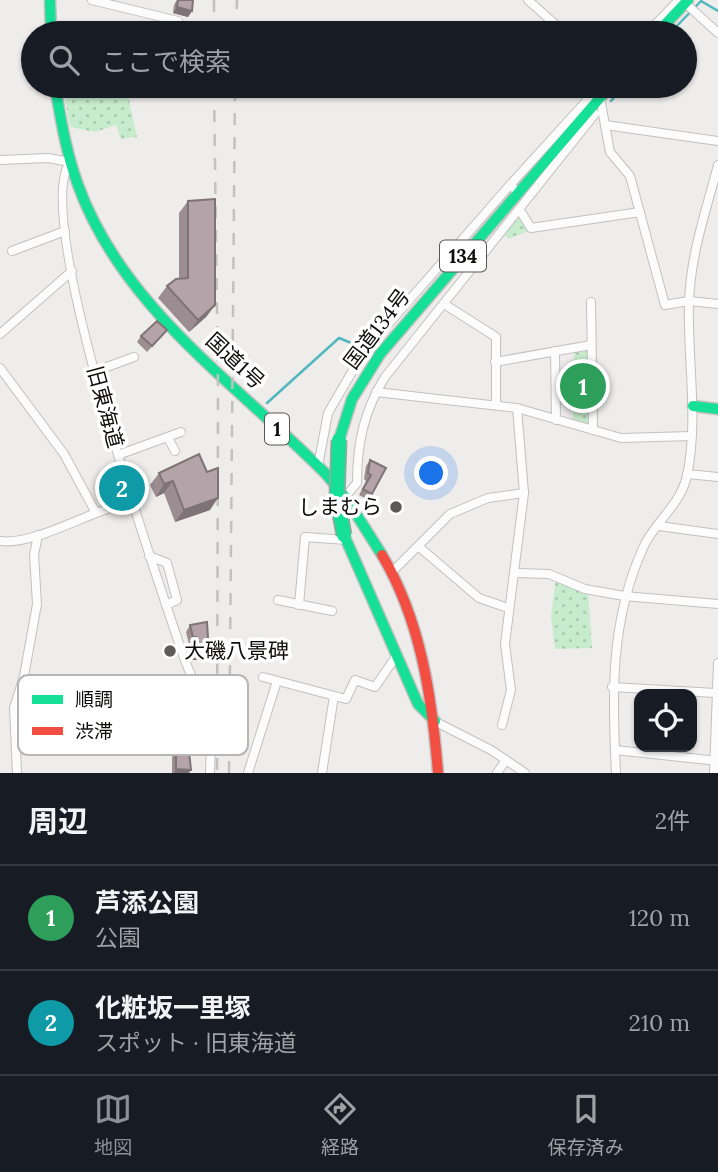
<!DOCTYPE html>
<html lang="ja">
<head>
<meta charset="utf-8">
<style>
	:root { --surface:#171b24; --page:#242831; --text:#f1f3f6; --muted:#9ea1a6; --line:#363941; --accent:#8c9099 }
	body { margin:0; font-family:Lora,"Noto Sans JP",serif; background:var(--page); color:var(--text) }
	.controls { position:absolute; right:21px; bottom:21px; display:grid; overflow:hidden; border-radius:14px; box-shadow:0 2px 5px #0004 }
	.controls button { width:63px; height:63px; display:grid; place-items:center; padding:0; border:0; border-bottom:2px solid var(--line); background:var(--surface); color:var(--text); font:35px sans-serif }
	.you { position:absolute; left:432px; top:474px; width:24px; height:24px; margin:-18px; border:5px solid #fff; border-radius:50%; background:#1a73e8; box-shadow:0 0 0 10px #1a73e833 }
	.badge { display:grid; place-items:center; width:46px; height:46px; border-radius:50%; background:var(--accent); color:#fff; font-size:23px; font-weight:700 }
	.pin { position:absolute; translate:-50% -50%; border:4px solid #fff; box-shadow:0 2px 7px #0006 }
	.list { margin:0; padding:0; list-style:none }
	h2 { display:flex; justify-content:space-between; align-items:center; height:91px; margin:0; padding:0 28px; font-size:30px }
	h2 small { font-size:23px; font-weight:400; color:var(--muted) }
	.list li { display:grid; grid-template-columns:46px 1fr auto; gap:21px; align-items:center; box-sizing:border-box; height:105px; padding:0 28px; border-top:2px solid var(--line) }
	.list b { display:block; font-size:26px; white-space:nowrap }
	.list p { margin:0; font-size:23px; white-space:nowrap; color:var(--muted) }
	.list em { font-size:23px; font-style:normal; color:var(--muted) }
	.icon { flex:none; width:38px; height:38px; fill:none; stroke:currentColor; stroke-width:2; stroke-linecap:round; stroke-linejoin:round }
	.map { position:relative; flex:none; width:718px; height:773px; overflow:hidden }
	.search { position:absolute; background:var(--surface); box-shadow:0 2px 5px #0004; left:21px; right:21px; top:21px; height:77px; display:flex; align-items:center; gap:18px; box-sizing:border-box; padding:0 24px; border-radius:38px; color:var(--muted); font-size:26px }
	.sheet { height:301px; background:var(--surface) }
	nav { display:flex; justify-content:space-around; align-items:center; box-sizing:border-box; height:98px; border-top:2px solid var(--line); background:var(--surface); font-size:19px; color:var(--muted) }
	nav a { display:grid; justify-items:center; gap:4px }
	nav .on { color:var(--accent) }
	.map>svg:first-child { display:block }
	.park { fill:url(#park-dots) }
	.lines { fill:none; stroke-linecap:round; stroke-linejoin:round }
	.stream { stroke:#52b8bd; stroke-width:2.5 }
	.street-casing { stroke:#c2c1c0; stroke-width:10 }
	.fast-casing { stroke:#c2c1c0; stroke-width:13 }
	.jam-casing { stroke:#c2c1c0; stroke-width:13 }
	.street { stroke:#fdfcfc; stroke-width:8 }
	.fast { stroke:#16e098; stroke-width:10 }
	.jam { stroke:#f24e42; stroke-width:10 }
	.rail { stroke:#c2c1c0; stroke-width:2.5; stroke-dasharray:12 12; stroke-linecap:butt }
	.fast-bridge-casing { stroke:#9fa49c; stroke-width:17; stroke-linecap:butt }
	.fast-bridge { stroke:#16e098; stroke-width:14 }
	.wall { fill:#9b8d92 }
	.shaded-wall { fill:#7e7377 }
	.building { fill:#b4a4aa; stroke:#7e7377; stroke-width:2 }
	.poi-dot { fill:#5d5b5a; stroke:#fff; stroke-width:2.5 }
	.labels { text-anchor:middle; stroke-width:7; stroke-linejoin:round; paint-order:stroke }
	.shield { fill:#fff; stroke:#565655; stroke-width:2 }
	.shield-label { font-size:19px; font-weight:bold; fill:#0e0d0c }
	.street-label { font-size:21px; fill:#0e0d0c; stroke:#fff }
	.poi-label { font-size:21px; fill:#0e0d0c; stroke:#fff; text-anchor:end }
	.key { fill:#fff; stroke:#b7b6b6; stroke-width:2 }
	.key-label { font-size:19px; fill:#0e0d0c }
</style>
</head>
<body>
<div class="map">
<svg width="718" height="773" viewBox="0 0 718 773">
	<defs>
		<pattern id="park-dots" width="8" height="8" patternUnits="userSpaceOnUse" patternTransform="scale(1.75)"><rect width="8" height="8" fill="#c7eccd"/><path d="M2 2h.1M6 6h.1" fill="none" stroke="#aac9af" stroke-width="1.8" stroke-linecap="round"/></pattern>
	</defs>
	<rect width="100%" height="100%" fill="#efedeb"/>
	<g class="park">
		<polygon points="63,86 126,86 137,137 121,139 116,125 95,132 70,127"/>
		<polygon points="519,209 529,231 508,239 502,231"/>
		<polygon points="591,345 593,430 573,425 574,348"/>
		<polygon points="556,577 588,590 592,648 555,649 551,616"/>
	</g>
	<g class="lines">
		<g class="stream">
			<polyline points="670,33 701,1 718,11"/>
			<polyline points="611,101 624,86"/>
			<polyline points="267,403 339,338 356,345"/>
		</g>
		<g class="street-casing">
			<g id="street">
				<polyline points="92,0 178,21"/>
				<polyline points="528,0 565,33"/>
				<polyline points="685,3 718,33"/>
				<polyline points="647,33 679,0"/>
				<polyline points="600,98 610,152 630,176 665,305 689,301 718,304"/>
				<polyline points="605,125 718,141"/>
				<path d="M0 160 48 158 70 162C31 217 158 581 183 655 191 678 204 701 210 725 213 739 210 758 210 773"/>
				<polyline points="510,185 600,86"/>
				<polyline points="519,209 531,228 640,212"/>
				<polyline points="12,251 65,231"/>
				<polyline points="591,302 593,430"/>
				<polyline points="444,304 496,337 496,405"/>
				<polyline points="0,334 72,271"/>
				<polyline points="555,351 556,420"/>
				<polyline points="495,362 591,345"/>
				<polyline points="0,368 64,454 96,513 131,501"/>
				<polyline points="96,371 134,357"/>
				<polyline points="376,392 517,408 621,438 691,436"/>
				<polyline points="168,438 175,451"/>
				<polyline points="118,455 181,432"/>
				<polyline points="318,466 328,413 363,353 510,185 518,192"/>
				<polyline points="687,474 718,477"/>
				<path d="M345 497 357 483C357 443 364 411 385 377L595 114"/>
				<polyline points="659,526 718,534"/>
				<path d="M0 541C26 545 70 523 96 513"/>
				<polyline points="418,546 479,598 508,608"/>
				<polyline points="149,556 167,563 177,600 166,605"/>
				<polyline points="392,572 450,514 488,498 524,493"/>
				<polyline points="516,573 549,574 585,589 624,596 718,604"/>
				<polyline points="278,600 332,611"/>
				<polyline points="299,605 305,537 347,540"/>
				<polyline points="263,677 346,699 355,680 375,687 397,655"/>
				<polyline points="612,687 715,693"/>
				<polyline points="436,722 491,750 525,773"/>
				<polyline points="502,725 511,690 505,644 524,493 517,408"/>
				<polyline points="615,750 718,761"/>
				<polyline points="17,773 14,708 24,676 37,604 34,555 38,535"/>
				<polyline points="248,773 277,681"/>
				<polyline points="322,773 334,696"/>
				<polyline points="497,773 506,760"/>
				<path d="M616 773C612 695 610 621 643 548 655 521 680 506 687 476 699 418 687 359 689 301 691 253 706 211 718 165"/>
				<polyline points="714,773 718,663"/>
			</g>
		</g>
		<g class="fast-casing">
			<g id="fast">
				<polyline points="50,0 51,33"/>
				<polyline points="657,33 688,0"/>
				<path d="M55 86C61 120 66 152 78 185 123 309 237 384 326 474L346 498 382 555"/>
				<polyline points="693,406 718,409"/>
				<polyline points="339,440 352,399 380,354 610,86"/>
				<polyline points="344,535 418,704 435,721"/>
			</g>
		</g>
		<g class="jam-casing">
			<path id="jam" d="M382 555C421 621 432 697 438 773"/>
		</g>
		<use href="#street" class="street"/>
		<use href="#fast" class="fast"/>
		<use href="#jam" class="jam"/>
		<g class="rail">
			<polyline points="214,0 214,33"/>
			<polyline points="236,33 237,0"/>
			<polyline points="214,86 218,388 217,773"/>
			<polyline points="229,773 235,86"/>
		</g>
		<g class="fast-bridge-casing">
			<polyline id="fast-bridge" points="339,440 337,497 344,535"/>
		</g>
		<use href="#fast-bridge" class="fast-bridge"/>
	</g>
	<g class="wall">
		<polygon points="177,0 193,0 192,11 188,17 173,13 174,5"/>
		<polygon points="188,201 215,305 206,317 189,332 158,298 167,286 179,279 179,213"/>
		<polygon points="167,330 147,352 137,342 141,336"/>
		<polygon points="199,454 210,510 175,522 164,493 156,497 150,485 159,473"/>
		<polygon points="370,460 372,494 368,500 359,495 366,481 364,479 366,466"/>
		<polygon points="207,622 204,660 192,660 192,643 189,644 186,632 190,625"/>
		<polygon points="176,751 189,773 172,773 172,757"/>
	</g>
	<g class="shaded-wall">
		<polygon points="177,7 192,11 188,17 173,13"/>
		<polygon points="215,305 206,317 189,332 198,320"/>
		<polygon points="173,481 164,493 156,497 164,484"/>
		<polygon points="218,498 210,510 175,522 184,510"/>
		<polygon points="196,654 209,654 204,660 192,660"/>
		<polygon points="176,769 191,770 189,773 174,773"/>
	</g>
	<g class="building">
		<polygon points="178,0 193,0 192,11 177,7"/>
		<polygon points="215,199 215,305 198,320 167,286 176,279 188,278 188,201"/>
		<polygon points="157,321 167,330 152,346 141,336"/>
		<polygon points="199,454 207,472 218,468 218,498 184,510 173,481 164,484 159,473"/>
		<polygon points="370,460 386,468 372,494 363,489 371,475 368,473"/>
		<polygon points="207,622 209,654 196,654 196,637 193,637 190,625"/>
		<polygon points="176,751 189,751 191,770 176,769"/>
	</g>
	<g class="poi-dot">
		<circle cx="396" cy="507" r="7"/>
		<circle cx="170" cy="651" r="7"/>
	</g>
	<g class="labels">
		<g class="shield">
			<rect x="440" y="240.5" width="46" height="31" rx="5"/>
			<rect x="265" y="413.5" width="24" height="31" rx="5"/>
		</g>
		<g class="shield-label">
			<text x="463" y="263">134</text>
			<text x="277" y="436">1</text>
		</g>
		<g class="street-label">
			<text transform="translate(377 329) rotate(-53)" y="7">国道134号</text>
			<text transform="translate(235 361) rotate(43)" y="7">国道1号</text>
			<text transform="translate(105 407) rotate(75)" y="7">旧東海道</text>
		</g>
		<g class="poi-label">
			<text x="382" y="514">しまむら</text>
			<text x="184" y="658" text-anchor="start">大磯八景碑</text>
		</g>
	</g>
	<rect x="18" y="675" width="230" height="80" rx="10" class="key"/>
	<rect x="32" y="695" width="31" height="9" fill="#16e098"/>
	<rect x="32" y="727" width="31" height="8" fill="#f24e42"/>
	<g class="key-label">
		<text x="75" y="706">順調</text>
		<text x="75" y="738">渋滞</text>
	</g>
</svg>
<div class="controls">
<button><svg class="icon" aria-label="locate" viewBox="0 0 24 24"><circle cx="12" cy="12" r="6"/><path d="M12 2v4M12 18v4M2 12h4M18 12h4"/></svg></button>
</div>
<div class="you"></div>
<div class="pin badge" style="left:583px;top:386px;background:#2e9e5b">1</div>
<div class="pin badge" style="left:122px;top:488px;background:#0f9aa8">2</div>
<div class="search"><svg class="icon" aria-label="search" viewBox="0 0 24 24"><circle cx="10" cy="10" r="6"/><path d="M15 15l6 6"/></svg>ここで検索</div>
</div>
<section class="sheet">
<h2>周辺<small>2件</small></h2>
<ul class="list">
<li><span class="badge" style="background:#2e9e5b">1</span><div><b>芦添公園</b><p>公園</p></div><em>120 m</em></li>
<li><span class="badge" style="background:#0f9aa8">2</span><div><b>化粧坂一里塚</b><p>スポット · 旧東海道</p></div><em>210 m</em></li>
</ul>
</section>
<nav>
<a class="on"><svg class="icon" aria-label="map" viewBox="0 0 24 24"><path d="M3 6l6-2 6 2 6-2v14l-6 2-6-2-6 2zM9 4v14M15 6v14"/></svg>地図</a>
<a><svg class="icon" aria-label="directions" viewBox="0 0 24 24"><path d="M12 3l9 9-9 9-9-9zM9 14v-3h6M13 9l2 2-2 2"/></svg>経路</a>
<a><svg class="icon" aria-label="saved" viewBox="0 0 24 24"><path d="M7 4h10v16l-5-4-5 4z"/></svg>保存済み</a>
</nav>
</body>
</html>
